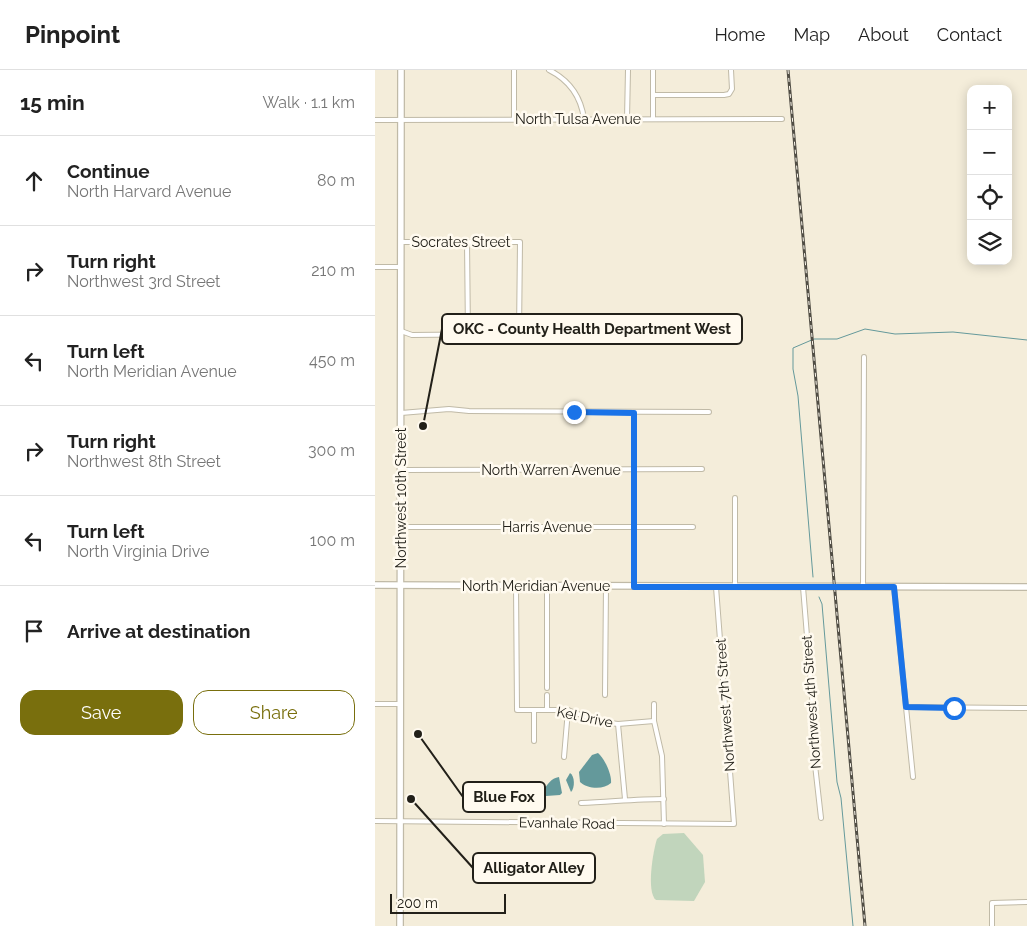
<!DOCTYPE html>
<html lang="en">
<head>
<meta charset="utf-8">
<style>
	:root { --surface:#fff; --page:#f6f6f6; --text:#222; --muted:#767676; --line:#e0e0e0; --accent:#796f0d }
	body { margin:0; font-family:Raleway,sans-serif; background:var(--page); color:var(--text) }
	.controls { position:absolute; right:15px; top:15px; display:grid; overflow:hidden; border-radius:10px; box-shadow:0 2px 12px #0003 }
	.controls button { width:45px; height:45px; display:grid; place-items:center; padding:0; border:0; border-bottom:1px solid var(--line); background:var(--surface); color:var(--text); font:25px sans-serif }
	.scale { position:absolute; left:15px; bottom:12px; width:116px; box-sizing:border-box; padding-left:5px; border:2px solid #222019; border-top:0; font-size:14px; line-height:18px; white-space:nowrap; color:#222019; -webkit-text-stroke:4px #fffaef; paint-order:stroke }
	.stop { position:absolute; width:15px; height:15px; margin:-11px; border:4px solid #1a73e8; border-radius:50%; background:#fff }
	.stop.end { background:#1a73e8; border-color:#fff; box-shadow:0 1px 5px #0008 }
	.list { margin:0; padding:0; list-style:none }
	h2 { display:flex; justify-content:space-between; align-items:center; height:65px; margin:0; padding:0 20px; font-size:21px }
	h2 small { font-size:16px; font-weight:400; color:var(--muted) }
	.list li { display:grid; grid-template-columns:32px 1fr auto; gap:15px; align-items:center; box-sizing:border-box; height:90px; padding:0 20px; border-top:1px solid var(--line) }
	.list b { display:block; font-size:19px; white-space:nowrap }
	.list p { margin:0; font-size:16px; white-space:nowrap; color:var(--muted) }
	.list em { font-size:16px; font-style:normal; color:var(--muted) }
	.actions { display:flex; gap:10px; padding:15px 20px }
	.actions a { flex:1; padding:11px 0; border:1px solid var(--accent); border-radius:15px; text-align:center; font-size:18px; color:var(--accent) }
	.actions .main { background:var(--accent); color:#fff }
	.icon { flex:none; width:28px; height:28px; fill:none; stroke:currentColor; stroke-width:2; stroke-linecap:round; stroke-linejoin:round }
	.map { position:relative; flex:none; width:652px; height:856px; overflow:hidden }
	header { display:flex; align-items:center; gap:30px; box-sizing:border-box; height:70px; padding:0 25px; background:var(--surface); border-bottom:1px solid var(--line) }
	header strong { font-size:24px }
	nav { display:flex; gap:28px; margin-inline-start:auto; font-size:18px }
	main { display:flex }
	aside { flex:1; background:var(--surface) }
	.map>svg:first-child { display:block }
	.green { fill:#c1d5bc }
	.water { fill:#64999b }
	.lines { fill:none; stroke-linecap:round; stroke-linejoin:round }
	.stream { stroke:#64999b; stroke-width:1 }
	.minor-casing { stroke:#c0baa7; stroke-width:6 }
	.secondary-casing { stroke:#c0baa7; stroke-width:8 }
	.minor { stroke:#fff; stroke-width:4 }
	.secondary { stroke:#fff; stroke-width:5.5 }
	.rail-casing { stroke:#504d44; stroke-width:3 }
	.rail { stroke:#fffaef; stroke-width:1; stroke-dasharray:4; stroke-linecap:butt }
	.route { stroke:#1a73e8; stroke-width:6 }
	.labels { text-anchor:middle; stroke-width:5; stroke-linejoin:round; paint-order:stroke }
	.street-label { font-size:14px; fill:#222019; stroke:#fffaef }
	.leader { fill:none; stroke:#222019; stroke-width:2 }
	.callout-dot { fill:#222019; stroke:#fffaef; stroke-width:2 }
	.callout { fill:#fffaef; stroke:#222019; stroke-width:2 }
	.callout-label { font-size:15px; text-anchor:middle; font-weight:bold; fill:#222019 }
</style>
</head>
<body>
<header>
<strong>Pinpoint</strong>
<nav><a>Home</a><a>Map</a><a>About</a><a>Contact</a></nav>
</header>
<main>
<aside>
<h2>15 min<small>Walk · 1.1 km</small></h2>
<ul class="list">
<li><svg class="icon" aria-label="ahead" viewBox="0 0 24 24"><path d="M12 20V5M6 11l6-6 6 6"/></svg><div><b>Continue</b><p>North Harvard Avenue</p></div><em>80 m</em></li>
<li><svg class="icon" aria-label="right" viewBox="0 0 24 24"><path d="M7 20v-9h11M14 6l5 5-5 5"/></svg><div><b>Turn right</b><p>Northwest 3rd Street</p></div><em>210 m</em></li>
<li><svg class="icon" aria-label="left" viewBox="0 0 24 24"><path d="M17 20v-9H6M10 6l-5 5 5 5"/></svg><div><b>Turn left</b><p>North Meridian Avenue</p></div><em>450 m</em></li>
<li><svg class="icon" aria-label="right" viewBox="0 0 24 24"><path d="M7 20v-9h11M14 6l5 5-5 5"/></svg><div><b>Turn right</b><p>Northwest 8th Street</p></div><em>300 m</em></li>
<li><svg class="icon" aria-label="left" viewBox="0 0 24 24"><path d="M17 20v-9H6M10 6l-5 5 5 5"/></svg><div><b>Turn left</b><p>North Virginia Drive</p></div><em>100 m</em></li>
<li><svg class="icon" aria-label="arrive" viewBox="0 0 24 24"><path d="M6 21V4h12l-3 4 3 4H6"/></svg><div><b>Arrive at destination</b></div></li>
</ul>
<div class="actions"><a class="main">Save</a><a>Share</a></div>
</aside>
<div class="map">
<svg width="652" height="856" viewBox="0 0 652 856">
	<rect width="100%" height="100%" fill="#f4edda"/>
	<path class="green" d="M309 763 328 785 330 812 319 831 281 830C271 822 278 781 282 769L288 764Z"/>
	<g class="water">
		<path d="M223 683C229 688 237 704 236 713 229 720 212 719 205 712L204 702 217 685Z"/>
		<path d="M195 703C200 706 200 718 196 722L191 710Z"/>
		<path d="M184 707 187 723 185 725 171 726 168 721C172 715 176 708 184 707Z"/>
	</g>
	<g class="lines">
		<g class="stream">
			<polyline points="438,507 423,326 418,299 418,278 439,269 462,269 490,259 520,264 578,262 652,270"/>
			<polyline points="444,527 447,534 462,712 466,728 478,856"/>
		</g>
		<g class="minor-casing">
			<g id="minor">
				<path d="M174 0C194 10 206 27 209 49"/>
				<polyline points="278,0 278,49"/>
				<polyline points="278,25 349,25 354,24 357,19 356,0"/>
				<polyline points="139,49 139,0"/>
				<polyline points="252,49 253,0"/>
				<polyline points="0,50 407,49"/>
				<polyline points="92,172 93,265"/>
				<polyline points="0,197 26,197"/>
				<polyline points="26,261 37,265 144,264 145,172 26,172"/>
				<polyline points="26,343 74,339 94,341 334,342"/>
				<polyline points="259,343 259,516"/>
				<polyline points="26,400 327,399"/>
				<polyline points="360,428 360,517"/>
				<polyline points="25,457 318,457"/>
				<polyline points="141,516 142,640 193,640 221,651 243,654 279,651"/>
				<polyline points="172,516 172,618"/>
				<polyline points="428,517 439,652 439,686 446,748"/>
				<polyline points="488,517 489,287"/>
				<polyline points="519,517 538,707"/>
				<polyline points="172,625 172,640"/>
				<polyline points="230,625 231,516"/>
				<polyline points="0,634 25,634"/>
				<polyline points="279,634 279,651 287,686 289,754"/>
				<polyline points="531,637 652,638"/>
				<polyline points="243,654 250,729"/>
				<polyline points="159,671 159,640"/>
				<polyline points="189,687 193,640"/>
				<path d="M206 733C235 732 261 729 289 729"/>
				<polyline points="0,751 359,754 341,517"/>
				<polyline points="617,856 617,833 652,832"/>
			</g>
		</g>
		<g class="secondary-casing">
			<g id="secondary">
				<polyline points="0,515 652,517"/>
				<polyline points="25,856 26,0"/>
			</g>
		</g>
		<use href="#minor" class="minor"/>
		<use href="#secondary" class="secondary"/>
		<g class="rail-casing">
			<polyline id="rail" points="413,0 490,856"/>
		</g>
		<use href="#rail" class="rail"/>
	</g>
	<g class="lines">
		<polyline class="route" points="199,342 259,343 259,517 519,517 531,637 579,638"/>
	</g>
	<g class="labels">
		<g class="street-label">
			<text x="203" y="54">North Tulsa Avenue</text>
			<text x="86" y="177">Socrates Street</text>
			<text x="176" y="405">North Warren Avenue</text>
			<text transform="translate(26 428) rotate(-90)" y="5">Northwest 10th Street</text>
			<text x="172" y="462">Harris Avenue</text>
			<text x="161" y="521">North Meridian Avenue</text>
			<text transform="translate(436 632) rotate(-94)" y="5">Northwest 4th Street</text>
			<text transform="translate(350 635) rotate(-94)" y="5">Northwest 7th Street</text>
			<text transform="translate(210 647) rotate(12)" y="5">Kel Drive</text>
			<text transform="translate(192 753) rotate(1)" y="5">Evanhale Road</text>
		</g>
	</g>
	<path class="leader" d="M48 356L67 259M43 664L88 727M36 729L98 798"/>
	<g class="callout-dot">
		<circle cx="48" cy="356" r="5"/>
		<circle cx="43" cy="664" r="5"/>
		<circle cx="36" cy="729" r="5"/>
	</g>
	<g class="callout">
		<rect x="67" y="244" width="300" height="30" rx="5"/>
		<rect x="88" y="712" width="82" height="30" rx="5"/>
		<rect x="98" y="783" width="122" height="30" rx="5"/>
	</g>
	<g class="callout-label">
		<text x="217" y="264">OKC - County Health Department West</text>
		<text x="129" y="732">Blue Fox</text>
		<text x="159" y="803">Alligator Alley</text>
	</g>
</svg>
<div class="controls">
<button>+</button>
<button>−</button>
<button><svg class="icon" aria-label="locate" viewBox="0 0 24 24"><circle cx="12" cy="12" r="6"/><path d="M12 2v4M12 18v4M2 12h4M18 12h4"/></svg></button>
<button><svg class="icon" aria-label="layers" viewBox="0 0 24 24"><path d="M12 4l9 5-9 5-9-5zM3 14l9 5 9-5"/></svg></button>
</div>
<div class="scale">200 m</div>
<div class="stop" style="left:579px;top:638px"></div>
<div class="stop end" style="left:199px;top:342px"></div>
</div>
</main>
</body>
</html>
